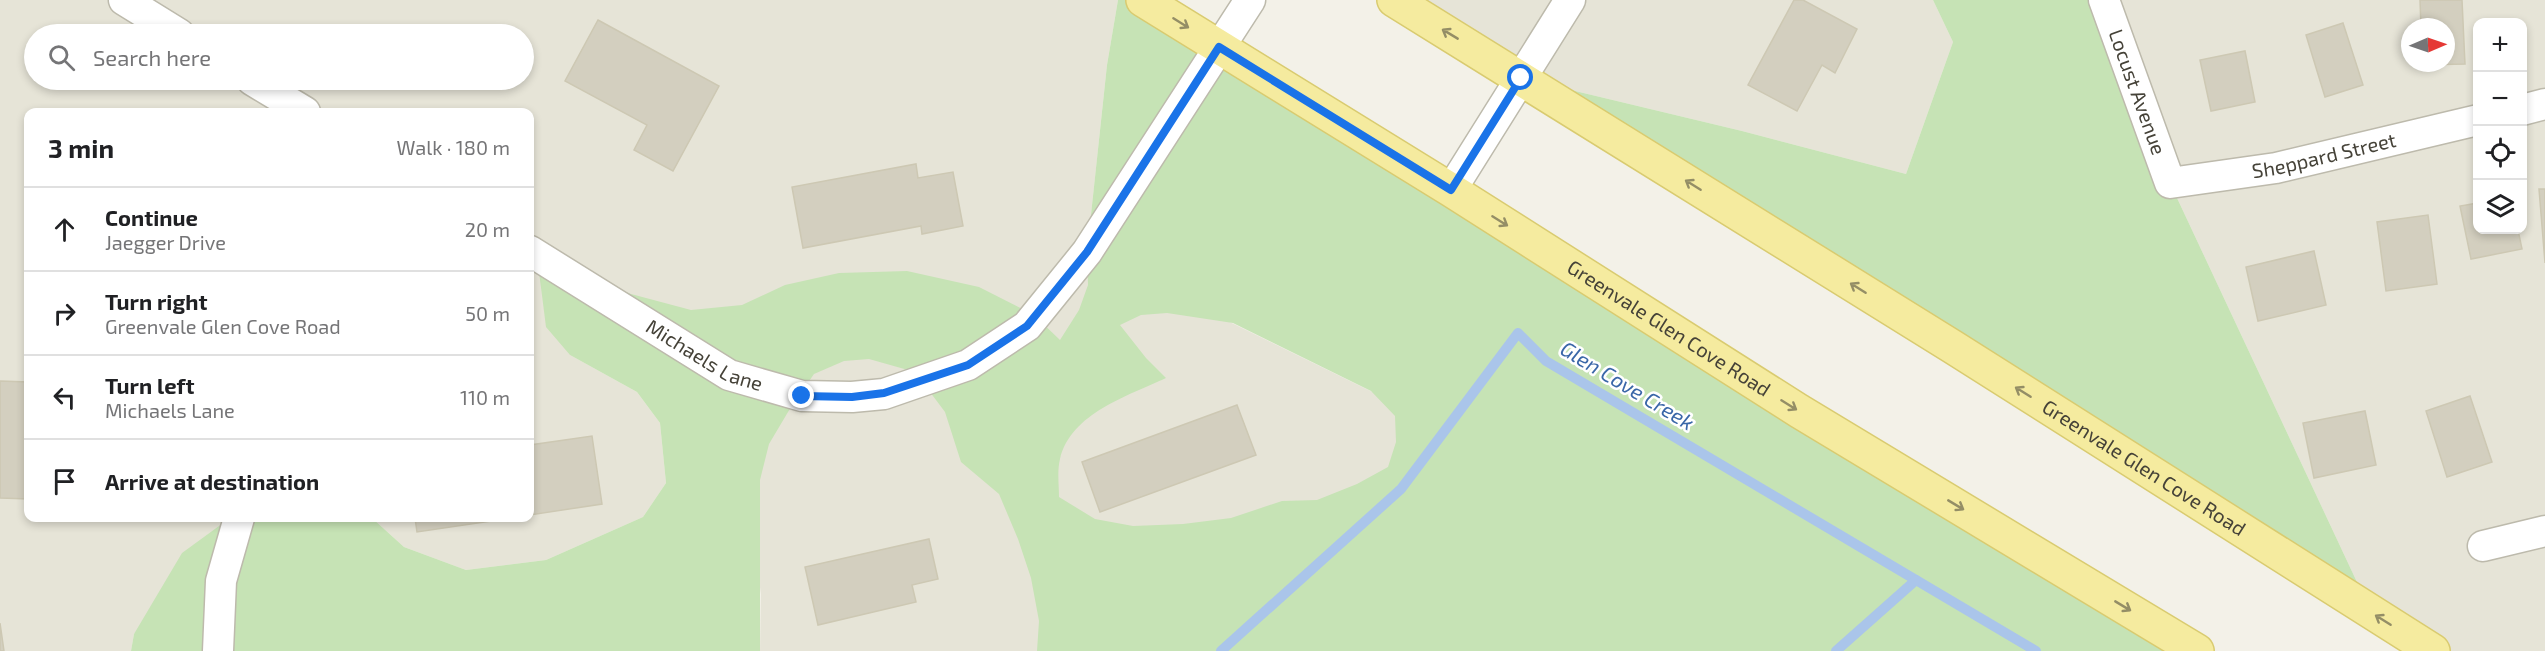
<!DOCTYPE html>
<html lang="en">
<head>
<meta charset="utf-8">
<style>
	:root { --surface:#fff; --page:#f6f6f6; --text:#202124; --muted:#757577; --line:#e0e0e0 }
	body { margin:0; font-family:"Exo 2",sans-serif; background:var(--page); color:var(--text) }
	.controls { position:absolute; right:18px; top:18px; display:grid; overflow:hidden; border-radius:12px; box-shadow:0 3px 9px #0003 }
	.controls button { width:54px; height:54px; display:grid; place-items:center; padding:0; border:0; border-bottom:2px solid var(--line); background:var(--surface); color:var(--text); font:30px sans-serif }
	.compass { position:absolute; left:2401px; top:18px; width:54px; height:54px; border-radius:50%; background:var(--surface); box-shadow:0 3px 9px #0003; rotate:88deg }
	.stop { position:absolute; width:18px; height:18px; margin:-14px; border:4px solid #1a73e8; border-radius:50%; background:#fff }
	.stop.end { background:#1a73e8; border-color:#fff; box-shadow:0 2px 6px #0008 }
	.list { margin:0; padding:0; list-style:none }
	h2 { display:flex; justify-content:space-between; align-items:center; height:78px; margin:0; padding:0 24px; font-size:26px }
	h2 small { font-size:20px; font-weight:400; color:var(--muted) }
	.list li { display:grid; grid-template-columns:39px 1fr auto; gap:18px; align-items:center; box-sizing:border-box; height:84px; padding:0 24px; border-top:2px solid var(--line) }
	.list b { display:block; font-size:22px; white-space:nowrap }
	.list p { margin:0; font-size:20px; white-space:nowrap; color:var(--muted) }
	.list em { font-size:20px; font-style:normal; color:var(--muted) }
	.icon { flex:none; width:33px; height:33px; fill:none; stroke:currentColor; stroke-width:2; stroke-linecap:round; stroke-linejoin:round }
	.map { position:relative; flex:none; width:2545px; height:651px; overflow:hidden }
	.search { position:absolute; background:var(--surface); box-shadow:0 3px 9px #0003; left:24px; top:24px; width:510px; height:66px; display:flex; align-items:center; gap:15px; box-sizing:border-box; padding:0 21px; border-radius:33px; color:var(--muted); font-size:22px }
	.panel { position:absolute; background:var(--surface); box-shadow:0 3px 9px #0003; left:24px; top:108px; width:510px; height:414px; border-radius:12px }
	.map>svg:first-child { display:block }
	.residential { fill:#e6e4d7; fill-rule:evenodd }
	.green { fill:#c6e3b5; fill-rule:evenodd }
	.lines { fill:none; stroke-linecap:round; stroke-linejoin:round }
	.stream { stroke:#aac5ea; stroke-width:10 }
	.building { fill:#d3cfbf; stroke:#cdc8b3; stroke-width:1.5 }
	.street-casing { stroke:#bdbaac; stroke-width:33 }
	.primary-casing { stroke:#d9cb70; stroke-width:36 }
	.street { stroke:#fff; stroke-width:30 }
	.primary { stroke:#f5eb9f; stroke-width:33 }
	.oneway { stroke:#948e66 }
	.route { stroke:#1a73e8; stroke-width:8 }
	.labels { text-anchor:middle; stroke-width:5; stroke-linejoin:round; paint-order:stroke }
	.street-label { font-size:20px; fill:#454238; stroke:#fff }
	.water-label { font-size:21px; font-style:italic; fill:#3a67a8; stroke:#fff }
</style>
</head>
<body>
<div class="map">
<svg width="2545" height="651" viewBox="0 0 2545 651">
	<rect width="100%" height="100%" fill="#f3f1e8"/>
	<g class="residential">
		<path d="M0 0H1118L1107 65 1087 252 1452 431 1149 651H760L761 594 729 375 570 355 637 392 660 423 666 483 643 517 546 560 466 570 404 547 372 518H530V112H28V518H230L134 634 131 651H0ZM34 34H524V80H34Z"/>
		<polygon points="1394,0 1933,0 1953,42 1906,174 1742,131 1521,78"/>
		<path d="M2104 0H2545V651H2433L2371 612 2170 183ZM2478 22H2522V230H2478ZM2410 27H2446V63H2410Z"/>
	</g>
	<g class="green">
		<path d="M1118 0H1143L2197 651H1037L1039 621 1031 578 1018 539 999 494 961 462 945 412 915 372 869 359 844 361 814 374 791 407 769 444 760 480V651H131L134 634 182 553 230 518H372L404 547 466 570 546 560 643 517 666 483 660 423 637 392 570 355 546 327 537 256 631 294 691 310 742 305 785 285 839 273 907 271 979 287 1034 315 1060 340 1079 310 1088 285 1087 252 1107 65ZM1167 313 1233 323 1371 391 1395 416 1396 442 1388 467 1357 484 1317 500 1282 501 1231 518 1183 524 1133 526 1095 519 1059 497C1059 485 1057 471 1060 459 1071 413 1128 396 1166 378L1146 358 1120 325 1141 315Z"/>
		<polygon points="1933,0 2104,0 2170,183 2371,612 1521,78 1742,131 1906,174 1953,42"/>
	</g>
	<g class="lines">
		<g class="stream">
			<polyline points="1221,651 1401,489 1518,333 1546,361 2036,651"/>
			<polyline points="1836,651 1916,580"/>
		</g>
	</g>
	<g class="building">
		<polygon points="1794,0 1803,0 1857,29 1835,73 1822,65 1797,111 1748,85"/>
		<polygon points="2420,0 2462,0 2465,64 2422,65 2422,63 2446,63 2446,27 2421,27"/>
		<polygon points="598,20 719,86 673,171 634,150 647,125 565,81"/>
		<polygon points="2343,23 2363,85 2325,97 2306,35"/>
		<polygon points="2245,51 2255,102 2211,111 2200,60"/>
		<polygon points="916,164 918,178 953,172 963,226 922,234 921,226 803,248 792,187"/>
		<polygon points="2539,189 2545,189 2545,263"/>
		<polygon points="2478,203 2478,230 2518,230 2522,249 2471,259 2460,206"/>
		<polygon points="2428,215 2437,284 2386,291 2377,222"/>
		<polygon points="2314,251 2326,305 2258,321 2246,267"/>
		<polygon points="0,381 28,382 28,499 0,498"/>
		<polygon points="2470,396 2492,462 2447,477 2426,411"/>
		<polygon points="1237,405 1256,455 1100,512 1082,462"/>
		<polygon points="2365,411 2376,465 2314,478 2303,423"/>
		<polygon points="592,436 602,504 530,515 530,445"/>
		<polygon points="415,518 512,518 417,532"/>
		<polygon points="929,539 938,579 912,585 916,602 818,625 805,567"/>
		<polygon points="0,623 4,651 0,651"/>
	</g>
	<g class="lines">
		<g class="street-casing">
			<g id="street">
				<polyline points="124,0 179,34"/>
				<path id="s1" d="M2104 0 2170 183 2276 168 2478 120"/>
				<polyline points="252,80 305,112"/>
				<polyline points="2522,110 2545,104"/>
				<polyline points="1451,190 1570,0"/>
				<path id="s2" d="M530 251 729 375 802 396 852 397 884 394 968 365 1027 326 1087 252 1250 0"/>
				<polyline points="2483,546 2545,531"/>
				<polyline points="218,651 221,581 239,518"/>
			</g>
		</g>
		<g class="primary-casing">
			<g id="primary">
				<path id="s3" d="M1143 0 1451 190 1799 411 2197 651"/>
				<path id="s4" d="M1394 0 1953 347 2433 651"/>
			</g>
		</g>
		<use href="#street" class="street"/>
		<use href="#primary" class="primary"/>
	</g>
	<defs><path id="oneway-shaft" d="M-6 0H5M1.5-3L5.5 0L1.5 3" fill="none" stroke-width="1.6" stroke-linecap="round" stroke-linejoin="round" transform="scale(1.5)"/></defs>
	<g class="oneway">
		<use href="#oneway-shaft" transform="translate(1181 23) rotate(32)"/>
		<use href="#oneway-shaft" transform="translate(1450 34) rotate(-149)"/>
		<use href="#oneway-shaft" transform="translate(1693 185) rotate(-148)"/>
		<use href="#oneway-shaft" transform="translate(1500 221) rotate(32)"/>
		<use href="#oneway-shaft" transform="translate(1858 288) rotate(-148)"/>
		<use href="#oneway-shaft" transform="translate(2023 392) rotate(-148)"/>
		<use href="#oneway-shaft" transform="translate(1789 405) rotate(32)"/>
		<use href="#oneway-shaft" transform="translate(1956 505) rotate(31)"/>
		<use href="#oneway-shaft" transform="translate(2123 606) rotate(31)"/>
		<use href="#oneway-shaft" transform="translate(2383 620) rotate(-148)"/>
	</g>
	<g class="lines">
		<polyline class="route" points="802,396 852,397 884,393 968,365 1027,326 1087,252 1219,47 1451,190 1521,78"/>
	</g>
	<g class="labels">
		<g class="street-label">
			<text dy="7" stroke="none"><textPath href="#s1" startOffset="98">Locust Avenue</textPath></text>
			<text dy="7" stroke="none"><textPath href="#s1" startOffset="351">Sheppard Street</textPath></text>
			<text dy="7" stroke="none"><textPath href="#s3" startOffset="620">Greenvale Glen Cove Road</textPath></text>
			<text dy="7" stroke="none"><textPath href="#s2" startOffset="204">Michaels Lane</textPath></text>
			<text dy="7" stroke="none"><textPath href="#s4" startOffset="884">Greenvale Glen Cove Road</textPath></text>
		</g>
		<g class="water-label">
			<text transform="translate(1627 386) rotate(31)" y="7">Glen Cove Creek</text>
		</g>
	</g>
</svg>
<div class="controls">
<button>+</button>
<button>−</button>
<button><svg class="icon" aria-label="locate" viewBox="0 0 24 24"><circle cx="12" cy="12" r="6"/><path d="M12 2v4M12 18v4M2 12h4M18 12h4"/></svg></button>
<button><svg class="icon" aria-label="layers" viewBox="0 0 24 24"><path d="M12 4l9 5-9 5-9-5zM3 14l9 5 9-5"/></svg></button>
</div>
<svg class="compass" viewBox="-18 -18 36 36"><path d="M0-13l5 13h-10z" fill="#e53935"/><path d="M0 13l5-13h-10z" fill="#757577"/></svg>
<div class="stop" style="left:1521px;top:78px"></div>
<div class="stop end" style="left:802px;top:396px"></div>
<div class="search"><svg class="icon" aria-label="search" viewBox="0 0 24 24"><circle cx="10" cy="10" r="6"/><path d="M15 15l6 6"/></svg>Search here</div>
<section class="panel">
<h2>3 min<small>Walk · 180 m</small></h2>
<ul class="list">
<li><svg class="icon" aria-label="ahead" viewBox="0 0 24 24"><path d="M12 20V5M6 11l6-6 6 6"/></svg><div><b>Continue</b><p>Jaegger Drive</p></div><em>20 m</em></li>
<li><svg class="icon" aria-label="right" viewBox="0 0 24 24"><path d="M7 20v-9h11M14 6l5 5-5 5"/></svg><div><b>Turn right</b><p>Greenvale Glen Cove Road</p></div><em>50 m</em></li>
<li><svg class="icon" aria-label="left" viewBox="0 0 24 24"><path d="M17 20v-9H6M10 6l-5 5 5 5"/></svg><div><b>Turn left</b><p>Michaels Lane</p></div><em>110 m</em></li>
<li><svg class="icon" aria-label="arrive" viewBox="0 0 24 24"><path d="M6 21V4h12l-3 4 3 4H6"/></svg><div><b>Arrive at destination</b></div></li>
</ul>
</section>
</div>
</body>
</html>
